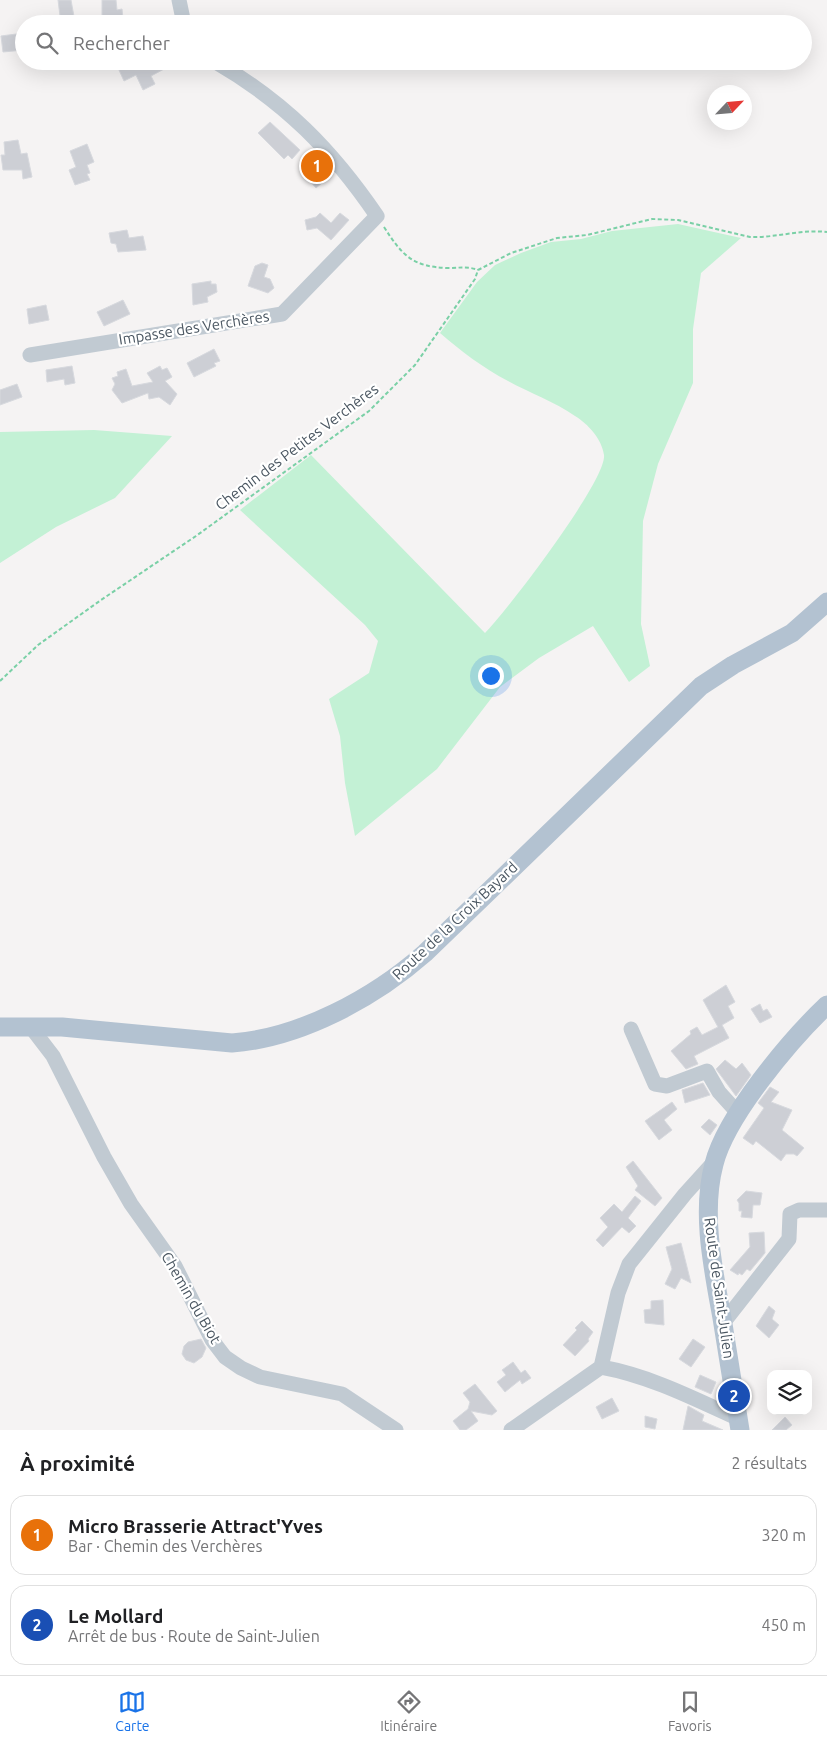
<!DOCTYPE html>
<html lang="fr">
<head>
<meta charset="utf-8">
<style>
	:root { --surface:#fff; --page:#f2f2f2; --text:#202124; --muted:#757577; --line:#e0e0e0; --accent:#1a73e8 }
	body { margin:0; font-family:Ubuntu,sans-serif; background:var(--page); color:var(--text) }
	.controls { position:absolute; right:15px; bottom:15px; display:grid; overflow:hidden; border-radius:10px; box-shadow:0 5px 20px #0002 }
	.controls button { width:45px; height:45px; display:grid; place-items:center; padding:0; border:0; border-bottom:1px solid var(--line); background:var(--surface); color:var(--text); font:25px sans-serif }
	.compass { position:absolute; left:707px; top:85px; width:45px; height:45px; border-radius:50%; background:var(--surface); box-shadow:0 5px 20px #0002; rotate:64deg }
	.you { position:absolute; left:490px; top:675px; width:18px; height:18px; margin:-12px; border:4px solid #fff; border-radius:50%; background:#1a73e8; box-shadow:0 0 0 8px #1a73e833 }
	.badge { display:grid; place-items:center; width:32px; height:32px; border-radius:50%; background:var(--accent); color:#fff; font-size:16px; font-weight:700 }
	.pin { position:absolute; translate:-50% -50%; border:2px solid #fff; box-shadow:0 1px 5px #0006 }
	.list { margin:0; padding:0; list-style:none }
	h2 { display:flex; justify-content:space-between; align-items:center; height:65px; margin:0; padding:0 20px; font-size:21px }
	h2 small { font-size:16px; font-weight:400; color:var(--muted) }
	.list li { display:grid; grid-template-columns:32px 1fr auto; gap:15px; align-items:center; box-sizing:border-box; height:80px; margin:0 10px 10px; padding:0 10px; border:1px solid var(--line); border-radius:15px }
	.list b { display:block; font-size:19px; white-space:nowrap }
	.list p { margin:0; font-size:16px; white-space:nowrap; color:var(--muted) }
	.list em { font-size:16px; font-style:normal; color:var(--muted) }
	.icon { flex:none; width:28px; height:28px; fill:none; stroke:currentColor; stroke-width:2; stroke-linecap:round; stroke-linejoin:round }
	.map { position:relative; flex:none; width:827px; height:1430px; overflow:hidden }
	.search { position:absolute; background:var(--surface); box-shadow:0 5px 20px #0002; left:15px; right:15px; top:15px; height:55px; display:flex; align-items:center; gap:12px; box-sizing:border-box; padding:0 18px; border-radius:28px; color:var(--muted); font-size:19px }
	.sheet { height:245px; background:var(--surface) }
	nav { display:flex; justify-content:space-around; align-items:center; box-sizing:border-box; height:70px; border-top:1px solid var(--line); background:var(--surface); font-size:14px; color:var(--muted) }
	nav a { display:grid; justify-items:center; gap:2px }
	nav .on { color:var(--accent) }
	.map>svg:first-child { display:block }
	.green { fill:#c3f1d5 }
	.building { fill:#cdcfd5; stroke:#d7d9de }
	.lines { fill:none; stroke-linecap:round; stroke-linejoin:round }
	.path { stroke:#7ad0a6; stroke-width:2; stroke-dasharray:4 2.5; stroke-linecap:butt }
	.minor { stroke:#c1cad2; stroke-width:15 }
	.major { stroke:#b3c2d1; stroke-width:19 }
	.labels { text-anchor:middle; stroke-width:4.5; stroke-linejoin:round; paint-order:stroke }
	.street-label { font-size:15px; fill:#4a5661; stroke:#fff }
</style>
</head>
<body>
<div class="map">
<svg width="827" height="1430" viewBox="0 0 827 1430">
	<rect width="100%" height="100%" fill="#f5f3f3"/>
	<g class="green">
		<path d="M678 224 741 238 701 273 693 329V383L658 464 643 521 641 624 650 666 629 682 593 626 539 658 500 687 437 769 355 836 345 783 340 736 329 699 369 673 378 641 365 625 240 510 311 455 485 633C507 611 607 480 604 455 602 439 588 424 575 416 555 402 530 393 508 381 483 368 461 351 440 333L477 282 495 265 521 253 551 242 581 239 612 231Z"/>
		<polygon points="94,430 172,436 115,498 56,527 0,563 0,432"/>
	</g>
	<g class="building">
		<polygon points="58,0 71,0 75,22 61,24"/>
		<polygon points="102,0 116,0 117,10 122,9 123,19 116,20 117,24 106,24 106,18 102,18"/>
		<polygon points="24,33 24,50 3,52 1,36"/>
		<polygon points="138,61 162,61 166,68 151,76 155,84 143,90 136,75 124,81 119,70"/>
		<polygon points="270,122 300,150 292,159 288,155 284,159 258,133"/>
		<polygon points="18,140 21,154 27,153 32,177 23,179 22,170 3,170 1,155 5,155 4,142"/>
		<polygon points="87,144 94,162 87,165 90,173 87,174 90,180 75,185 69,170 76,167 70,151"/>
		<polygon points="316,162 329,177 316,188 303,173"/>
		<polygon points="320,213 331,223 340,213 349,220 331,240 317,228 307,230 305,220 316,217"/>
		<polygon points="127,230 129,238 143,236 146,250 118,252 116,244 111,243 109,233"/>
		<polygon points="262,263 268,265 264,277 270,279 274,288 268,293 248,286 255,266"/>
		<polygon points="211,281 211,284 216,284 217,292 207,297 208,302 193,305 192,284"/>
		<polygon points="123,300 130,314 104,326 97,312"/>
		<polygon points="46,305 49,320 29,324 27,309"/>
		<polygon points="214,349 220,361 214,363 216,366 194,377 187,363"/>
		<polygon points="72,366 75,383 65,385 64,379 47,382 46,370"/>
		<polygon points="160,366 162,370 167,368 172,377 165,381 177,394 170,405 159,397 149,399 148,393 122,403 112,390 115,384 112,378 118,376 117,372 126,369 132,386 153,382 147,373"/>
		<polygon points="17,384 22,397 0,405 0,390"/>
		<polygon points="726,985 735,1002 728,1006 734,1018 722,1025 729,1038 694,1056 698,1064 686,1069 671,1051 691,1034 690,1031 697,1027 702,1035 718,1027 703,1000"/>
		<polygon points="760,1004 763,1011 767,1009 772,1017 760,1023 751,1009"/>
		<polygon points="725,1060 736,1069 742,1063 751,1075 736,1096 716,1069"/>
		<polygon points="703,1083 710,1095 685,1103 682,1090"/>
		<polygon points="770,1087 779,1092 771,1102 792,1110 782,1130 804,1148 797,1156 794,1154 786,1154 781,1161 756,1141 753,1145 743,1138 764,1108 758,1103"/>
		<polygon points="672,1102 677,1109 664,1120 672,1130 659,1140 645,1121"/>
		<polygon points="709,1119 717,1125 710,1135 701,1127"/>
		<polygon points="633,1161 662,1198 655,1206 635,1190 638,1186 626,1167"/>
		<polygon points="746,1191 762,1193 760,1205 753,1205 752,1218 741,1217 742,1211 739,1211 739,1203 737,1200"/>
		<polygon points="635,1196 641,1201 628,1218 636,1226 629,1233 622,1227 603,1247 596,1240 608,1227 600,1218 614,1204 622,1212"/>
		<polygon points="764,1232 765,1253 750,1271 747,1269 742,1275 739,1273 738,1275 730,1270 750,1247 749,1233"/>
		<polygon points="681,1243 691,1283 681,1278 675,1289 665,1284 672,1269 666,1247"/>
		<polygon points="663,1300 664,1325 645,1323 644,1310 651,1309 651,1301"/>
		<polygon points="769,1306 775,1311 772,1319 779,1325 769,1338 756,1326"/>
		<polygon points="582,1321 593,1332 588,1339 589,1341 575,1356 563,1345 577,1330 575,1328"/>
		<polygon points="201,1339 206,1348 202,1357 194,1363 186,1360 182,1354 184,1346 188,1342"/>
		<polygon points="693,1339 705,1347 691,1367 679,1359"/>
		<polygon points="513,1362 521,1373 525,1370 531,1378 522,1384 520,1380 505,1392 497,1382 506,1375 502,1370"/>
		<polygon points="700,1375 716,1382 711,1394 695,1387"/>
		<polygon points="475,1384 497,1411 492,1415 471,1411 478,1421 466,1430 460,1430 453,1421 468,1409 470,1402 463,1393"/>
		<polygon points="612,1398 619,1411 602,1419 596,1407"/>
		<polygon points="688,1406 704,1415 702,1421 723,1430 683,1430"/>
		<polygon points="645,1416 657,1419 655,1429 645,1427"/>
		<polygon points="785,1417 792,1425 786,1430 772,1430"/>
	</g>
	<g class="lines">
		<g class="path">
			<path d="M384 227C402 255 412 267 448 268 459 268 468 266 478 270"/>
			<path d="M0 681 38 645 101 600 196 536 369 411 415 365 475 279 478 270 511 253 557 238 587 235 652 219 678 220 750 237C776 238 801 229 827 232"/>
		</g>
		<g class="minor">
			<polyline points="179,0 184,24"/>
			<path d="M30 355 282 314 377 216C332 150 285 102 214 61"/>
			<polyline points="30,1026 53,1056 104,1157 131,1204 175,1266 212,1340 225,1357 241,1368 260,1377 342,1394 396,1430"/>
			<polyline points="631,1029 655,1084 667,1086 707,1071 719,1092 737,1112"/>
			<polyline points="723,1323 789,1239 790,1214 799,1210 827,1210"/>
			<path d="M601 1367C650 1376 693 1398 739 1419"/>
			<polyline points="511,1430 601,1367 618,1293 629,1264 685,1194 714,1162"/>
		</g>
		<g class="major">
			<path d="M0 1027H62L232 1043C300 1038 374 998 425 953L701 686 733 665 792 633 827 602"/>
			<path d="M740 1430C734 1393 728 1355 722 1318 713 1268 701 1213 714 1164 726 1116 791 1039 827 1005"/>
		</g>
	</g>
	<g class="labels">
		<g class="street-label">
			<text transform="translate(194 328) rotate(-9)" y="5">Impasse des Verchères</text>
			<text transform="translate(297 447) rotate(-37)" y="5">Chemin des Petites Verchères</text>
			<text transform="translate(455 921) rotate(-43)" y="5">Route de la Croix Bayard</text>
			<text transform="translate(719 1288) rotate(82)" y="5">Route de Saint-Julien</text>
			<text transform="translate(191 1298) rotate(60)" y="5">Chemin du Biot</text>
		</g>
	</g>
</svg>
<div class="controls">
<button><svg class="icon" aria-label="layers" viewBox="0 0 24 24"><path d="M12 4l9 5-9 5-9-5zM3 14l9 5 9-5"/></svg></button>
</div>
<svg class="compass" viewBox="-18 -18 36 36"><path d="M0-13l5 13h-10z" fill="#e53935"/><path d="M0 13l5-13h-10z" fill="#757577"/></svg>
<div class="you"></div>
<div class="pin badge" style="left:317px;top:166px;background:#e8710a">1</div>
<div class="pin badge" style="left:734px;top:1396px;background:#1a4fb4">2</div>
<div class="search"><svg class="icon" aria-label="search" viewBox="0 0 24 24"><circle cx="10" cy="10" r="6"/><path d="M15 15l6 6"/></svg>Rechercher</div>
</div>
<section class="sheet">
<h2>À proximité<small>2 résultats</small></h2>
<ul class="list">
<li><span class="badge" style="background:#e8710a">1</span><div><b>Micro Brasserie Attract'Yves</b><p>Bar · Chemin des Verchères</p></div><em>320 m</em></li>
<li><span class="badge" style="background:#1a4fb4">2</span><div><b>Le Mollard</b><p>Arrêt de bus · Route de Saint-Julien</p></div><em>450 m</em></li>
</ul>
</section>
<nav>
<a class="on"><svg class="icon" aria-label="map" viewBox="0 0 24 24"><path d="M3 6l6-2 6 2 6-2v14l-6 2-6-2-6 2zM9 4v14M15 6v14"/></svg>Carte</a>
<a><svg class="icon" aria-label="directions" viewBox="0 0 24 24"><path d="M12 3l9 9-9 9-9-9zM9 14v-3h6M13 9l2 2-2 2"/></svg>Itinéraire</a>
<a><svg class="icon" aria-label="saved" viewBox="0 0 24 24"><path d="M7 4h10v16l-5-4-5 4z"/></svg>Favoris</a>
</nav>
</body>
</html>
